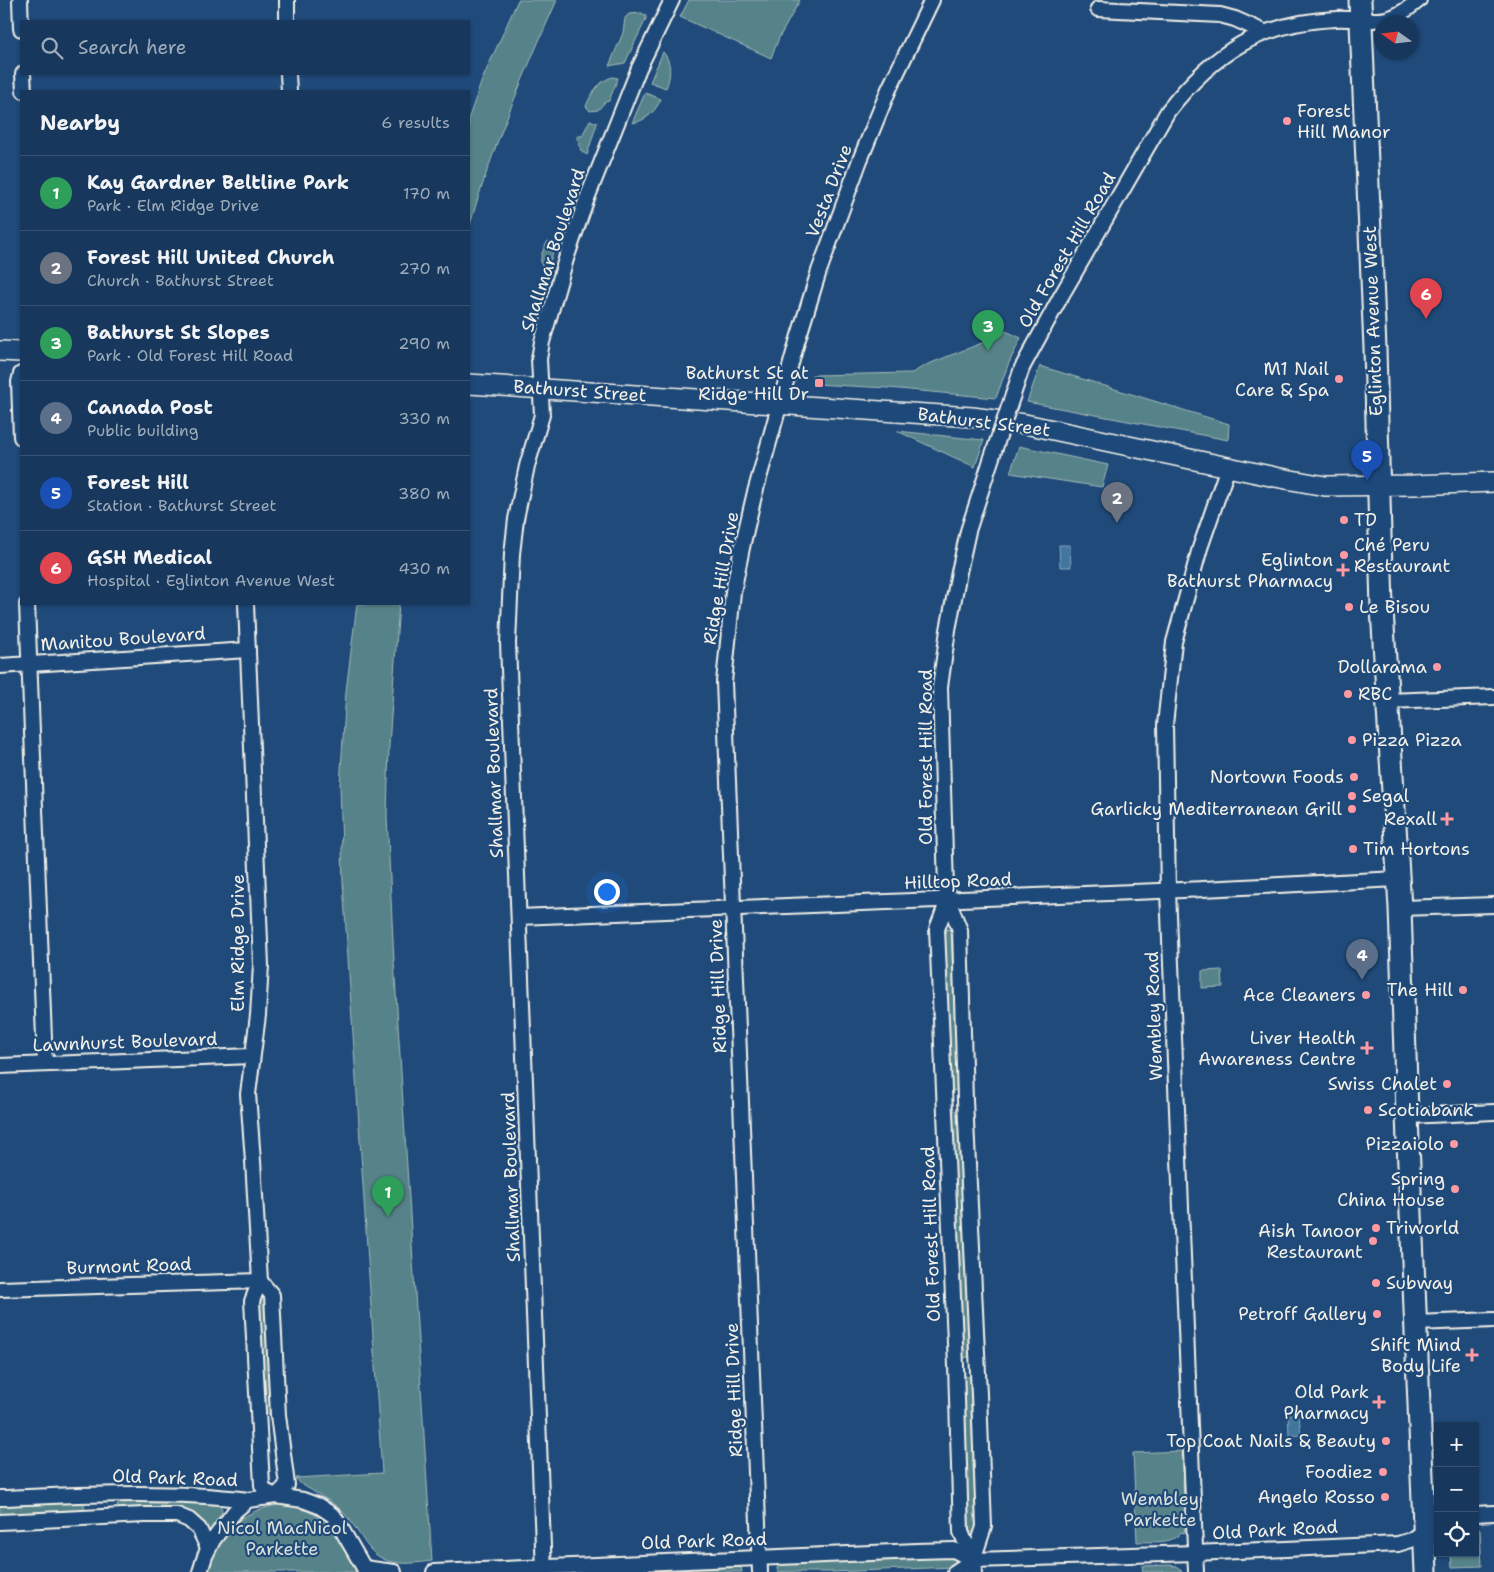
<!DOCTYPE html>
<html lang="en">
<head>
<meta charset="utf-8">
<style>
	:root { --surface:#17385c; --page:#244365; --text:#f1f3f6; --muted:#9eacbb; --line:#365272; --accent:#d6ab8b }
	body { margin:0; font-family:"Shantell Sans",sans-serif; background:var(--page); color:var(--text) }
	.controls { position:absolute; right:15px; bottom:15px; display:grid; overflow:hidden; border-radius:0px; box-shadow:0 1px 4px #0004 }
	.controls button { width:45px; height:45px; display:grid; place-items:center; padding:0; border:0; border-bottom:1px solid var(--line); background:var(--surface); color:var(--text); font:25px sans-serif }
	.compass { position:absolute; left:1374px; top:15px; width:45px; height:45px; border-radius:50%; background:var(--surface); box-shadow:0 1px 4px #0004; rotate:284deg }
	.you { position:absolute; left:606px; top:891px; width:18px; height:18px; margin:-12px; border:4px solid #fff; border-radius:50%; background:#1a73e8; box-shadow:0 0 0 8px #1a73e833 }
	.badge { display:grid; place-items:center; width:32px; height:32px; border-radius:50%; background:var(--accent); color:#fff; font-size:16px; font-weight:700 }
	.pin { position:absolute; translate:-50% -41px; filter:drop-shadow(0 1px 2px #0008) }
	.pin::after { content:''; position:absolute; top:26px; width:18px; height:15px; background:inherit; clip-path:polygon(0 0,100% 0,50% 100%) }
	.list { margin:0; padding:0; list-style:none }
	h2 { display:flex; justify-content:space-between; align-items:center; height:65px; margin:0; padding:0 20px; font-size:21px }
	h2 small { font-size:16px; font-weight:400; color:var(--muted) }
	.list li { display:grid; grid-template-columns:32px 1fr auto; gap:15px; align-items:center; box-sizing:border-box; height:75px; padding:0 20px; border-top:1px solid var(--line) }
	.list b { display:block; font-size:19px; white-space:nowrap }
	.list p { margin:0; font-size:16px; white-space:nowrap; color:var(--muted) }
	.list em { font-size:16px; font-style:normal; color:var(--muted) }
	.icon { flex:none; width:28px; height:28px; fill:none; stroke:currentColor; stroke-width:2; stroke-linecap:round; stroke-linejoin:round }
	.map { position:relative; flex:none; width:1494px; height:1572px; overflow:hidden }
	.search { position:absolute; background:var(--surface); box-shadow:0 1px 4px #0004; left:20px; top:20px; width:450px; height:55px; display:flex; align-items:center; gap:12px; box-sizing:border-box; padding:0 18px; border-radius:0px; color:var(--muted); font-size:19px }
	.panel { position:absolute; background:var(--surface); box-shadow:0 1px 4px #0004; left:20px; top:90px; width:450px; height:515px; border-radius:0px }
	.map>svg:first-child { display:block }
	.green { fill:#57838a; stroke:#a6bab9 }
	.water { fill:#42769f; stroke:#89a7bc }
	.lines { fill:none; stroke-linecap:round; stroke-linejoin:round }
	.minor-casing { stroke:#f4f1e8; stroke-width:18 }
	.secondary-casing { stroke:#f4f1e8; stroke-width:22 }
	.primary-casing { stroke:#f4f1e8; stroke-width:25 }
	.minor { stroke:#1f4a7a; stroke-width:14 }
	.secondary { stroke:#1f4a7a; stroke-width:19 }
	.primary { stroke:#1f4a7a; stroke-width:21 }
	.minor-bridge-casing { stroke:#f4f1e8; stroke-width:18; stroke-linecap:butt }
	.minor-bridge { stroke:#1f4a7a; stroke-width:14 }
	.poi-dot { fill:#ff9aa2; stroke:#1f4a7a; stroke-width:2 }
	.labels { text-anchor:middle; stroke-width:4.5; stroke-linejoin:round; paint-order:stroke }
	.poi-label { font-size:18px; fill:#f4f1e8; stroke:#1f4a7a; text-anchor:end }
	.street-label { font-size:18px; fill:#f4f1e8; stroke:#1f4a7a }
	.park-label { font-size:18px; fill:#dce0da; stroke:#1f4a7a }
</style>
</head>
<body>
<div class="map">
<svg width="1494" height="1572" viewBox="0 0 1494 1572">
	<rect width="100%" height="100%" fill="#1f4a7a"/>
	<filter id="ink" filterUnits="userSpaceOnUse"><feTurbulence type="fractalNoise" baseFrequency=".02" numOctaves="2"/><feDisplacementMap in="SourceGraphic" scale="10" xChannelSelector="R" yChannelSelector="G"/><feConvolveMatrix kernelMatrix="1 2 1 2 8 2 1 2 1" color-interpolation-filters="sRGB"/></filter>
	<g filter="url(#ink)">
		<g class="green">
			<path d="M518 0H557C524 74 491 150 469 228V117L482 80Z"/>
			<polygon points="689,0 800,0 779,38 771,58 680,17"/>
			<polygon points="642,13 646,16 646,19 625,63 609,66 623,33 625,18 629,14"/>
			<path d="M663 52C672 62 671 76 666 88L650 82Z"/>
			<path d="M612 77 618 78 609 101 605 102 598 110 590 111 586 106C592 92 598 82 612 77Z"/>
			<path d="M645 93 661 99C655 112 646 121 632 123Z"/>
			<polygon points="590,120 597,123 587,155 581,151 577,136 582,136"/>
			<path d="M548 241 555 246 547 271C536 265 542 250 548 241Z"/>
			<polygon points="1006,331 1021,338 1008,365 996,398 888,388 813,384 812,375 912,373 926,365 1002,335"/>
			<polygon points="1040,366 1229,424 1228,440 1027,402"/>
			<polygon points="897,431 984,440 975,467"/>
			<polygon points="1019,446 1108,465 1102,487 1010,473"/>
			<path d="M357 604H399L389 745 387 816 394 961 432 1561C407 1564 383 1568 366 1544 359 1534 353 1523 344 1513 332 1500 314 1493 300 1483L296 1478 382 1473 343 883 340 785 346 691Z"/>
			<polygon points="948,929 951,930 951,933 958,1088 957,1090 954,1091 951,1088 944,933 945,930"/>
			<polygon points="1222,970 1223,987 1202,988 1202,971"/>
			<polygon points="955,1110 958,1111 959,1114 969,1354 968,1357 965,1358 961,1355 951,1114 952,1111"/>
			<polygon points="262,1296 265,1297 266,1300 274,1412 270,1414 266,1413 264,1408 259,1298"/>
			<polygon points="966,1376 969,1377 970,1380 976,1529 975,1532 970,1532 969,1530 962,1380 963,1377"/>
			<path d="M1182 1451 1185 1526 1184 1533 1181 1532C1173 1545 1151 1541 1137 1542L1133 1453Z"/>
			<polygon points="77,1501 83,1503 85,1506 83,1511 0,1516 0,1505"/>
			<path d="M119 1502 213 1503 221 1507 222 1512 209 1532C202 1526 198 1517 190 1512 169 1501 142 1510 120 1509L117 1506Z"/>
			<path d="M278 1505C323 1507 341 1533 357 1572H208C217 1534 239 1511 278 1505Z"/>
			<polygon points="1475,1529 1480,1529 1482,1566 1452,1567 1451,1553 1475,1553"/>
			<polygon points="953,1556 956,1558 957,1565 954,1567 833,1572 779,1572 777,1569 778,1565 782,1564"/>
			<polygon points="1169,1565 1177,1566 1182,1572 1143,1572 1142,1566"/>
			<polygon points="737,1566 741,1567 742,1572 591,1572"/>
		</g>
		<g class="water">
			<polygon points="1059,545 1070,545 1071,567 1060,567"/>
			<polygon points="1288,1414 1299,1414 1301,1435 1289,1436"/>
		</g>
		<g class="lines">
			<g class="minor-casing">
				<g id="minor">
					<polyline points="20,0 21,29"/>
					<polyline points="287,0 287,21"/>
					<polyline points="1098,9 1220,15 1235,19 1264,32"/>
					<polyline points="23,74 24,91"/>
					<polyline points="288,74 289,91"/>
					<path d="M1022 368 1060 298 1168 111C1213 53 1261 22 1336 19 1351 18 1372 22 1386 19 1399 16 1409 8 1419 0"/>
					<polyline points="21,374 19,382 21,437"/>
					<polyline points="27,604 45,1064"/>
					<polyline points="246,604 261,965 258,1015 248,1094 253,1161 260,1281 252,1301 262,1485 265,1491 276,1496"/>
					<polyline points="0,666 248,650"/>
					<polyline points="1387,701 1494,697"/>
					<polyline points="948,900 937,929 956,1366 961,1532 973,1560"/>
					<polyline points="1400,908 1494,905"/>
					<polyline points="519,917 1183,890 1398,879"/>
					<polyline points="0,1066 252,1056"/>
					<polyline points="1408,1116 1494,1112"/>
					<polyline points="260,1281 272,1295 278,1415 287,1485 276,1496"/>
					<polyline points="0,1289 260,1281"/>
					<polyline points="1415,1323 1494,1320"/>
					<path d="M0 1498C82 1495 166 1490 248 1500"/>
					<polyline points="1475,1514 1494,1513"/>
					<polyline points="0,1522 144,1515 177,1515 189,1520 199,1529 208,1548"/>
					<polyline points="364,1568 394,1572"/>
					<polyline points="200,1572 205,1556 213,1540 235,1511 248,1500 276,1496 303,1500 319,1506 334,1516 364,1568 365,1572"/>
					<polyline points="434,1572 917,1551 954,1550 973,1560 1195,1553 1398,1544 1411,1540 1438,1520"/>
					<polyline points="544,1572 508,643 512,554 516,519 527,466 542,415 539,359 542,342 566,259 586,201 639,68 672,0"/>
					<polyline points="760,1572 724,682 733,592 743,543 754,496 797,342 819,271 860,160 889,89 932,0"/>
					<polyline points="955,1572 973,1560"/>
					<polyline points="974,1572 973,1560 984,1527 979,1394 965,1100 960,930 948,900 946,888 940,687 948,630 959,572 968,531 992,457"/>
					<polyline points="1196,1572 1168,891 1165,725 1174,642 1200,548 1228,467"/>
				</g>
			</g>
			<g class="secondary-casing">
				<g id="secondary">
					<polyline points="0,351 21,352"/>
					<polyline points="469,384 972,417 1025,424 1275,477 1325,486 1413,485 1494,482"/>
				</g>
			</g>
			<g class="primary-casing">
				<polyline id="primary" points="1360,0 1375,348 1382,609 1400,908 1408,1142 1426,1572"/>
			</g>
			<use href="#minor" class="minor"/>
			<use href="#secondary" class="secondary"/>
			<use href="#primary" class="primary"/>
			<g class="minor-bridge-casing">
				<polyline id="minor-bridge" points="992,457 1022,368"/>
			</g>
			<use href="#minor-bridge" class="minor-bridge"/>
		</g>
	</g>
	<g class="poi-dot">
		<circle cx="1287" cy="121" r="5"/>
		<circle cx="1339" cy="379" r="5"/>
		<rect x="814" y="378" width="10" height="10" rx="2.5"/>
		<circle cx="1344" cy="520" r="5"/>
		<circle cx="1344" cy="555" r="5"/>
		<path d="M1340.5 562.5h5v5h5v5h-5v5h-5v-5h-5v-5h5z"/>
		<circle cx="1349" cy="607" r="5"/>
		<circle cx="1437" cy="667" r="5"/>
		<circle cx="1348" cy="694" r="5"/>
		<circle cx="1352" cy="740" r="5"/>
		<circle cx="1354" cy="777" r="5"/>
		<circle cx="1352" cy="796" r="5"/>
		<circle cx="1352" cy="809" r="5"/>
		<path d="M1444.5 811.5h5v5h5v5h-5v5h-5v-5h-5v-5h5z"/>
		<circle cx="1353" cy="849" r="5"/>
		<circle cx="1463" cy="990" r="5"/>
		<circle cx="1366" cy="995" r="5"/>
		<path d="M1364.5 1040.5h5v5h5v5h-5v5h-5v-5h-5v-5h5z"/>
		<circle cx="1447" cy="1084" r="5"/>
		<circle cx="1368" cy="1110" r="5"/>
		<circle cx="1454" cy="1144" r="5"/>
		<circle cx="1455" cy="1189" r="5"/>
		<circle cx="1376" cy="1228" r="5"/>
		<circle cx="1373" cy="1241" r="5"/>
		<circle cx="1376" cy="1283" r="5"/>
		<circle cx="1377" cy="1314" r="5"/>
		<path d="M1469.5 1347.5h5v5h5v5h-5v5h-5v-5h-5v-5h5z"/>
		<path d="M1376.5 1394.5h5v5h5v5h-5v5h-5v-5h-5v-5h5z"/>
		<circle cx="1386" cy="1441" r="5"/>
		<circle cx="1383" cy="1472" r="5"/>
		<circle cx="1385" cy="1497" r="5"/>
	</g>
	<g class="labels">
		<g class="poi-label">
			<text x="1297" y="117" text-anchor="start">Forest<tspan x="1297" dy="21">Hill Manor</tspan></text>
			<text x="1329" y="375">M1 Nail<tspan x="1329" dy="21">Care &amp; Spa</tspan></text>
			<text x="809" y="379">Bathurst St at<tspan x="809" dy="21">Ridge Hill Dr</tspan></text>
			<text x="1354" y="526" text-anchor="start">TD</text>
			<text x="1354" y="551" text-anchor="start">Ché Peru<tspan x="1354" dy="21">Restaurant</tspan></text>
			<text x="1333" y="566">Eglinton<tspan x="1333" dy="21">Bathurst Pharmacy</tspan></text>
			<text x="1359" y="613" text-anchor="start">Le Bisou</text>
			<text x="1427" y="673">Dollarama</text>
			<text x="1358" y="700" text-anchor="start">RBC</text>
			<text x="1362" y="746" text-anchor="start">Pizza Pizza</text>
			<text x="1344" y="783">Nortown Foods</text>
			<text x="1362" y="802" text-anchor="start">Segal</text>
			<text x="1342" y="815">Garlicky Mediterranean Grill</text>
			<text x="1437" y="825">Rexall</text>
			<text x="1363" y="855" text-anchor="start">Tim Hortons</text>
			<text x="1453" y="996">The Hill</text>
			<text x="1356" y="1001">Ace Cleaners</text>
			<text x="1356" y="1044">Liver Health<tspan x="1356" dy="21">Awareness Centre</tspan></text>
			<text x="1437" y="1090">Swiss Chalet</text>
			<text x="1378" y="1116" text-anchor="start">Scotiabank</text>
			<text x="1444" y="1150">Pizzaiolo</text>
			<text x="1445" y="1185">Spring<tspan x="1445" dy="21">China House</tspan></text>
			<text x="1386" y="1234" text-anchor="start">Triworld</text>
			<text x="1363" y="1237">Aish Tanoor<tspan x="1363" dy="21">Restaurant</tspan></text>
			<text x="1386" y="1289" text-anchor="start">Subway</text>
			<text x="1367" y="1320">Petroff Gallery</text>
			<text x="1461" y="1351">Shift Mind<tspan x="1461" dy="21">Body Life</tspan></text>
			<text x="1369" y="1398">Old Park<tspan x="1369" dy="21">Pharmacy</tspan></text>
			<text x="1376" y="1447">Top Coat Nails &amp; Beauty</text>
			<text x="1373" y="1478">Foodiez</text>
			<text x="1375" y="1503">Angelo Rosso</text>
		</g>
		<g class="street-label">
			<text transform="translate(829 191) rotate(-69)" y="6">Vesta Drive</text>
			<text transform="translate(553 250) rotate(-72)" y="6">Shallmar Boulevard</text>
			<text transform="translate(1067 250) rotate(-60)" y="6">Old Forest Hill Road</text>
			<text transform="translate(1373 321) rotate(-92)" y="6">Eglinton Avenue West</text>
			<text transform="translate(580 391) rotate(4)" y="6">Bathurst Street</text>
			<text transform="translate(984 422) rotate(7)" y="6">Bathurst Street</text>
			<text transform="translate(721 578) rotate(-80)" y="6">Ridge Hill Drive</text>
			<text transform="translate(123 639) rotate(-4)" y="6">Manitou Boulevard</text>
			<text transform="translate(926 757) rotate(-90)" y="6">Old Forest Hill Road</text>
			<text transform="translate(494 773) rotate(-92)" y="6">Shallmar Boulevard</text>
			<text transform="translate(958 881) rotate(-2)" y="6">Hilltop Road</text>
			<text transform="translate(238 943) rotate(-90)" y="6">Elm Ridge Drive</text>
			<text transform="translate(718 986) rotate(-92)" y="6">Ridge Hill Drive</text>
			<text transform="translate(1154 1016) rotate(-92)" y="6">Wembley Road</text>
			<text transform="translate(125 1042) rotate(-2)" y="6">Lawnhurst Boulevard</text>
			<text transform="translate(511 1177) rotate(-92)" y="6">Shallmar Boulevard</text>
			<text transform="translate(931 1234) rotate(-92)" y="6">Old Forest Hill Road</text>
			<text transform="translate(129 1266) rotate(-2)" y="6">Burmont Road</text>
			<text transform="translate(734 1390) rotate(-92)" y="6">Ridge Hill Drive</text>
			<text transform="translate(175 1478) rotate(2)" y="6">Old Park Road</text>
			<text transform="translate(1275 1530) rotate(-3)" y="6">Old Park Road</text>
			<text transform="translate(704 1541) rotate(-2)" y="6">Old Park Road</text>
		</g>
		<g class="park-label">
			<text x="1160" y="1505">Wembley<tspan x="1160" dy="21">Parkette</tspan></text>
			<text x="282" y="1534">Nicol MacNicol<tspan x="282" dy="21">Parkette</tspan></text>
		</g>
	</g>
</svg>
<div class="controls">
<button>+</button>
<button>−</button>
<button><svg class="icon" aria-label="locate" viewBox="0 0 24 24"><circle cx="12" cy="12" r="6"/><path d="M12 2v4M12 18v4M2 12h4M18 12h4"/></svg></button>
</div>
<svg class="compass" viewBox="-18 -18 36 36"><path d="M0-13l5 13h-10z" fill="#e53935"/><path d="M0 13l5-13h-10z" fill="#9eacbb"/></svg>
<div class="you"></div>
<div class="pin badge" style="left:388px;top:1217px;background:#2e9e5b">1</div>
<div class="pin badge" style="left:1117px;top:523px;background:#6b7280">2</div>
<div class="pin badge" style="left:988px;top:351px;background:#2e9e5b">3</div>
<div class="pin badge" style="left:1362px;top:980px;background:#5c6f8a">4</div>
<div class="pin badge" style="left:1367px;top:481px;background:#1a4fb4">5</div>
<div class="pin badge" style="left:1426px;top:319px;background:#e0444e">6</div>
<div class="search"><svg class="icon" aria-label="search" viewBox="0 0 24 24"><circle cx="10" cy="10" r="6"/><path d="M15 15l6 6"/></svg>Search here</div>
<section class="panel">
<h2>Nearby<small>6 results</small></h2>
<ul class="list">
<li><span class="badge" style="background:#2e9e5b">1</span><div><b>Kay Gardner Beltline Park</b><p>Park · Elm Ridge Drive</p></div><em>170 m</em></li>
<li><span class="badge" style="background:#6b7280">2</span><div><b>Forest Hill United Church</b><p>Church · Bathurst Street</p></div><em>270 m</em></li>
<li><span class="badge" style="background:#2e9e5b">3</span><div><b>Bathurst St Slopes</b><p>Park · Old Forest Hill Road</p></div><em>290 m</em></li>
<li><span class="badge" style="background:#5c6f8a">4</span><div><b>Canada Post</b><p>Public building</p></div><em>330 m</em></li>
<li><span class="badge" style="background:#1a4fb4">5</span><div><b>Forest Hill</b><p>Station · Bathurst Street</p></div><em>380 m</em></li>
<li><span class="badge" style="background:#e0444e">6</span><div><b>GSH Medical</b><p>Hospital · Eglinton Avenue West</p></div><em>430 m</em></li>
</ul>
</section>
</div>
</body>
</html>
